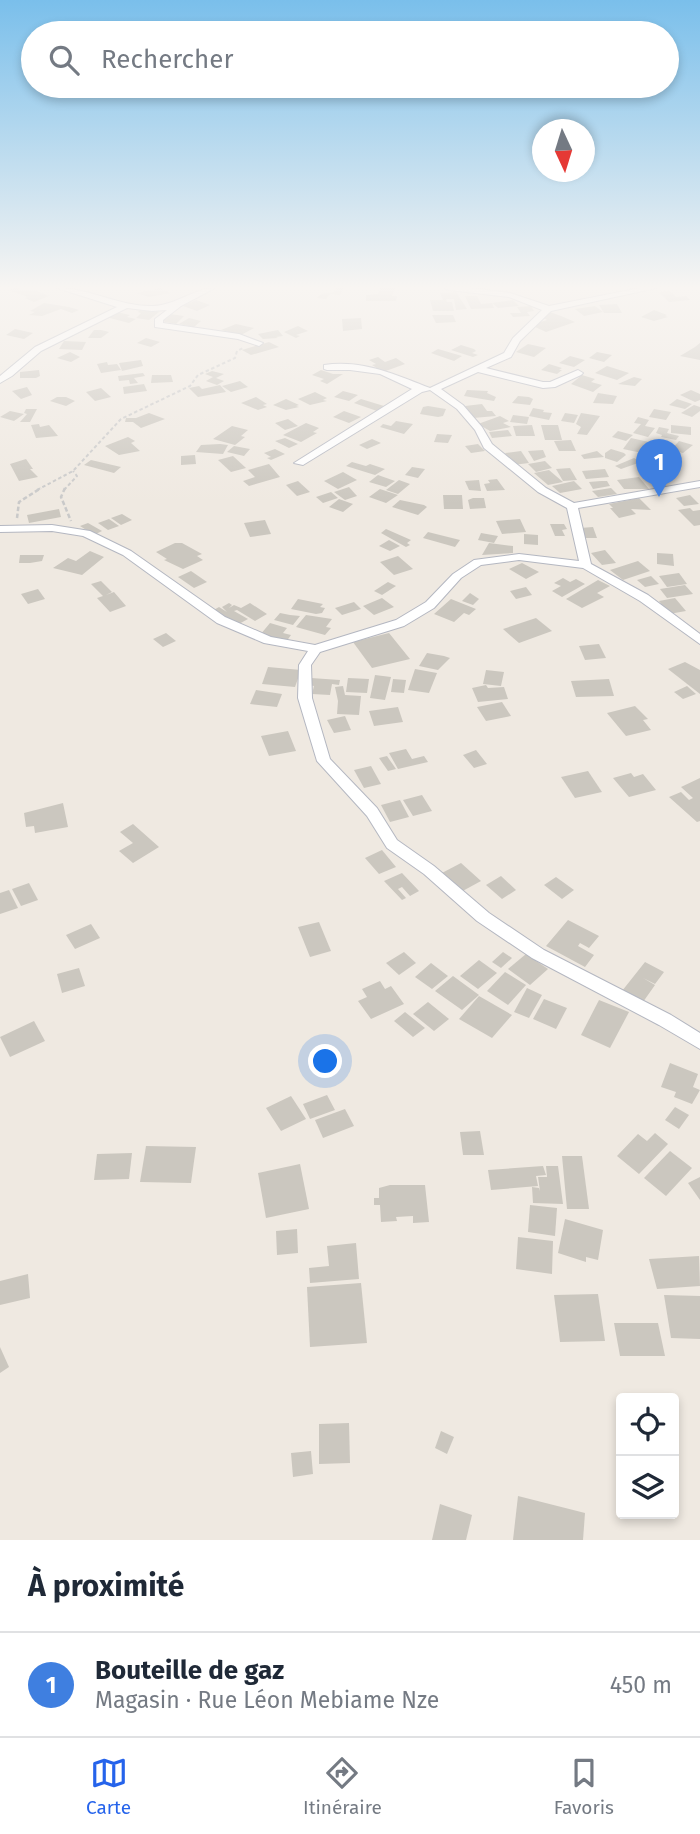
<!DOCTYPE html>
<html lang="fr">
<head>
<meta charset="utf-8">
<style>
	:root { --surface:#fff; --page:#f2f2f3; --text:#1f2937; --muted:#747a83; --line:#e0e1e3; --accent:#2563eb }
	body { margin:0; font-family:"Fira Sans",sans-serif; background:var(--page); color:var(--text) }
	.controls { position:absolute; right:21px; bottom:21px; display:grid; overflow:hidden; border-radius:7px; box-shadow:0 4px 10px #0003 }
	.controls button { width:63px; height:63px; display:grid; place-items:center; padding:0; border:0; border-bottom:2px solid var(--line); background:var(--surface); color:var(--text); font:35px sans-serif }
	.compass { position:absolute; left:532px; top:119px; width:63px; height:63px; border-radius:50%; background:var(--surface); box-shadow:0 4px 10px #0003; rotate:176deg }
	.you { position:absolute; left:326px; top:1062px; width:24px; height:24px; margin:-18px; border:5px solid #fff; border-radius:50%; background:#1a73e8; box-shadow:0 0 0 10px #1a73e833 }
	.badge { display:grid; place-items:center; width:46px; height:46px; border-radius:50%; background:var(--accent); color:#fff; font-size:23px; font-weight:700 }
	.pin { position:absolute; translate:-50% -58px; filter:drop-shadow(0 2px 4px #0008) }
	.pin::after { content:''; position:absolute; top:37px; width:24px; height:21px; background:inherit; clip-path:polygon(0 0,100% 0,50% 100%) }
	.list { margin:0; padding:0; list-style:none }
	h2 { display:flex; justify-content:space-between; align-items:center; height:91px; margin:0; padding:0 28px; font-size:30px }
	h2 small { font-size:23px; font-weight:400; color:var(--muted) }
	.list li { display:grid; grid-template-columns:46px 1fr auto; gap:21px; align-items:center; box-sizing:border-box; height:105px; padding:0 28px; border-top:2px solid var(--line) }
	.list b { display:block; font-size:26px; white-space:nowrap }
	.list p { margin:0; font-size:23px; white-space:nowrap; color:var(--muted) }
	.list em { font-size:23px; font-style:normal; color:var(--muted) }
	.icon { flex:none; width:38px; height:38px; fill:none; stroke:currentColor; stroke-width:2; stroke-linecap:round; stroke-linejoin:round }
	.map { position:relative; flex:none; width:700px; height:1540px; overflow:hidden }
	.search { position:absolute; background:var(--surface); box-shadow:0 4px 10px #0003; left:21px; right:21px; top:21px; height:77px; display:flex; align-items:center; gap:18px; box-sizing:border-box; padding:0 24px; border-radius:38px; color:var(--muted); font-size:26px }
	.sheet { height:196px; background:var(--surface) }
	nav { display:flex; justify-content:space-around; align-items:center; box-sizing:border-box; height:98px; border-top:2px solid var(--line); background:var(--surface); font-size:19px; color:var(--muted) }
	nav a { display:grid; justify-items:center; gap:4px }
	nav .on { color:var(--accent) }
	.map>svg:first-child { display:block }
	.building { fill:#cbc7bf }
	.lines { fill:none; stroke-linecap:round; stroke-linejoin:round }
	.minor-casing { stroke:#b4b7c1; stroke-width:2 }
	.path-far1 { stroke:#c9c9c9; stroke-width:2; stroke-dasharray:3.5 2.5; stroke-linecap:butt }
	.path { stroke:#c9c9c9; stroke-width:2.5; stroke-dasharray:4.5 2.5; stroke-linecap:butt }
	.minor { fill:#fff; fill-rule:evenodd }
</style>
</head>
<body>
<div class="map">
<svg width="700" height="1540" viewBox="0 0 700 1540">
	<rect width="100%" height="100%" fill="#efe9e1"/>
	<g class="building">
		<polygon points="16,288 23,291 34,290 49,296 34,302 25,298 28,297 8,290"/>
		<polygon points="160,288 171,293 149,297 137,293"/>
		<polygon points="336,288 344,288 340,295 330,294 326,299 317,298 321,294 334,292"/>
		<polygon points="380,288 395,288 392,296 397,296 396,301 366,301 366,295 378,294"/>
		<polygon points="670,291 676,297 686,296 690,300 669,302 659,292"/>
		<polygon points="456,292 467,309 456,310 454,299 446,299 447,302 452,302 454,311 433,311 430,300 443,300 440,293"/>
		<polygon points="465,296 477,296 481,304 492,303 494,308 471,309"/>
		<polygon points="196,300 210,305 197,311 183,306"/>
		<polygon points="513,300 519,306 498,308 492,303"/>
		<polygon points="44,303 69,307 79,310 72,313 61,309 42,316 29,315 35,312 30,311"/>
		<polygon points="617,304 622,313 604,313 599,305"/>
		<polygon points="531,306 534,311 527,312 530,316 513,317 510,313 521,313 517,307"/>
		<polygon points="595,306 603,312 584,316 575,309"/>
		<polygon points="140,310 159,312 149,320 136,318 141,313 138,312"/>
		<polygon points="654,310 667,315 665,316 668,317 654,321 641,317"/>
		<polygon points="116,312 130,315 127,317 136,319 129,323 106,317"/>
		<polygon points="550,312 561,316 575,322 546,332 531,325 547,320 542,317"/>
		<polygon points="170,314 184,316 176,324 161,321"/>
		<polygon points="432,315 453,315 456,322 436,323"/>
		<polygon points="189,318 201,321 194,327 179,324"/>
		<polygon points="361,318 362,329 343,331 342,319"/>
		<polygon points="236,324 254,328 241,335 221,330"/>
		<polygon points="298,326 308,331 296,335 300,336 296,338 284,332"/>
		<polygon points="15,329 33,333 24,339 6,335"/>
		<polygon points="94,330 101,330 109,332 101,338 88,338"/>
		<polygon points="278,330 283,336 276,337 278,338 263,339 258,334"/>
		<polygon points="146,338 160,342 151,347 137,343"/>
		<polygon points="64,341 86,342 82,350 59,349"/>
		<polygon points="269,342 279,347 251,355 242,350"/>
		<polygon points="700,343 700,360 680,356 695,347"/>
		<polygon points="528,344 546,348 534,357 516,352"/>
		<polygon points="461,345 474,349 476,351 472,353 478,355 473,357 451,350"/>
		<polygon points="438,349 462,356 454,361 431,353"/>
		<polygon points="70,352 80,357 71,362 57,358"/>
		<polygon points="597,352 612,355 604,362 589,358"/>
		<polygon points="570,356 585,360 574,367 559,363"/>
		<polygon points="378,357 385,362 396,358 405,364 383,372 372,365 376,364 369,360"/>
		<polygon points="141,360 143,366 122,371 119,363"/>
		<polygon points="107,362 108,365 117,364 121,370 101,373 97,364"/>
		<polygon points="549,364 562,368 559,370 562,370 557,374 541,370"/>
		<polygon points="607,366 629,373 617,380 595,373"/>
		<polygon points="39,370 40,376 36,378 20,378 20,372"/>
		<polygon points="321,370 333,374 343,374 327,384 320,381 324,379 312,375"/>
		<polygon points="212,371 224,374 216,378 224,381 217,385 206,381 213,377 205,374"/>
		<polygon points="143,373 145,376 134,378 138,383 130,384 129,380 119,381 118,376"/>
		<polygon points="152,375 171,375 173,382 151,383"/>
		<polygon points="582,375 595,379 591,382 602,385 593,392 571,384"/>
		<polygon points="634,377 642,379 635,386 618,384"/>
		<polygon points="240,381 248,387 231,392 222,386"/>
		<polygon points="144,384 147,391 124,394 123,387"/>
		<polygon points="220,385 226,392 198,397 189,388 199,386 202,389"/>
		<polygon points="27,387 32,395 21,399 12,391"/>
		<polygon points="101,388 111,397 95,401 86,392"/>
		<polygon points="467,390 488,391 487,393 496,397 494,401 464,396"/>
		<polygon points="691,390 700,394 700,400 695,402 680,395"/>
		<polygon points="343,391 358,395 349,401 334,397"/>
		<polygon points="315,392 327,398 323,400 327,401 310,405 298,399"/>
		<polygon points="598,393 617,396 613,404 593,403"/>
		<polygon points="518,396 529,397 533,399 530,405 512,403"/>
		<polygon points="57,397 66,397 75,401 66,406 50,401"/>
		<polygon points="256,397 267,404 263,405 267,407 258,410 241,403"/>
		<polygon points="286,399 299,405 296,406 299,407 286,410 273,405"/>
		<polygon points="361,399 384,406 377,411 354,403"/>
		<polygon points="677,399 692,404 685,409 669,405"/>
		<polygon points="482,404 487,411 492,411 496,416 473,418 465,406"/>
		<polygon points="694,405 700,407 700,411 692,417 681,413"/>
		<polygon points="428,406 446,409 443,416 438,417 420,414 423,407"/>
		<polygon points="533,408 544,410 543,412 552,413 549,420 529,416"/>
		<polygon points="26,409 37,409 30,422 20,422 27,414 24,413"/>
		<polygon points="654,409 671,412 666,420 649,417"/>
		<polygon points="10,411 24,414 14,421 0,417"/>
		<polygon points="344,411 361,417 349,423 333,417"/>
		<polygon points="149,413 165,419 141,428 133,422 125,422 126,418 136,418"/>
		<polygon points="565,413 578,415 574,423 561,421"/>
		<polygon points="581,413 600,416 587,435 577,434 581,427 576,424"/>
		<polygon points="513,415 529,417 527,424 510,422"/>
		<polygon points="500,416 509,421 503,423 511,427 490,431 478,424"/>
		<polygon points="638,417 649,420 645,426 655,428 648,437 633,433 641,424 634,423"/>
		<polygon points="288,419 298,426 285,430 275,423"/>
		<polygon points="396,421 413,424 404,434 380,427 383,424 391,426"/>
		<polygon points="306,423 319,428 313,432 317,433 301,442 283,435"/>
		<polygon points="39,424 40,427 49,425 58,436 36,438 31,425"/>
		<polygon points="532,425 535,436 516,436 513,426"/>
		<polygon points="541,425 558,425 562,440 545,440"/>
		<polygon points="671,425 691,427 691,435 671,433"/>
		<polygon points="232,426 248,430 241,436 245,437 235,445 213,439"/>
		<polygon points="659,427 669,429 667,433 679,436 676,440 661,437 662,435 656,433"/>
		<polygon points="508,430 512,436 492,438 489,432"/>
		<polygon points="618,431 633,435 626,441 612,437"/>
		<polygon points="437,434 452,435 448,443 434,442"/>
		<polygon points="128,437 135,441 131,443 140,451 119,455 105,446"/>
		<polygon points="285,438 298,444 289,448 275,441"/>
		<polygon points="631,438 649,442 642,453 623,449"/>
		<polygon points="372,439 381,443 367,449 359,445"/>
		<polygon points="571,440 576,451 559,451 554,441"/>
		<polygon points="679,441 693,445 683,453 671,450"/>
		<polygon points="220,444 228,445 223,454 196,452 201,445"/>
		<polygon points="478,444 485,451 471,453 465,446"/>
		<polygon points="234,446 250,449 244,456 227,452"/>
		<polygon points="275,449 285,454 271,460 267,458 271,457 264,453"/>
		<polygon points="611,449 624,453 626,455 617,462 605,458 605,453"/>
		<polygon points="543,450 546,457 534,461 528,451"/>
		<polygon points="521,451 529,463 513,465 505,453"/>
		<polygon points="597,451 604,457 584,459 581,455"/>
		<polygon points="195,455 196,464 181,465 181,456"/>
		<polygon points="233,456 246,468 231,472 218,460"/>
		<polygon points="634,458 641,462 621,469 615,466"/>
		<polygon points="26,459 33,469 30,469 38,477 19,481 10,464"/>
		<polygon points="91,460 121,467 114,473 84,465"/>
		<polygon points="545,461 552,468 536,472 528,464"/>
		<polygon points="352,462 366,466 370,464 385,469 375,475 346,466"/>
		<polygon points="269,464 280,477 249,486 243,481 255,477 248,470"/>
		<polygon points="412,467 425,469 418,478 405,475"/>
		<polygon points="570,468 577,480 563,481 556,469"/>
		<polygon points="605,469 609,477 586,479 582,471"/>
		<polygon points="549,470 563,482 548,485 534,473"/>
		<polygon points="343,472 357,480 338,489 324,481"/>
		<polygon points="378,475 395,481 386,487 369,482"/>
		<polygon points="639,477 649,489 624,489 617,480"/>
		<polygon points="497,479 505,490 487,491 484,484 490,483 488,480"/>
		<polygon points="399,480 410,484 398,494 386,490"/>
		<polygon points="479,480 481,491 469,490 465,481"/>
		<polygon points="298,481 310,492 297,496 286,485"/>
		<polygon points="574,481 582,489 560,493 552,486"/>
		<polygon points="601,481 607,481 610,486 593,489 589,482"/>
		<polygon points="349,487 357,496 345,500 334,492"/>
		<polygon points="611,488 617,494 598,497 592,491"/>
		<polygon points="380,489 398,495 386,503 369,497"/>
		<polygon points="331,492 338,498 323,503 316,497"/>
		<polygon points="443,495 462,495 463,509 444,509"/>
		<polygon points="690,495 699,504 684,506 676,498"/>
		<polygon points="473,498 484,498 486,508 470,509 468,500"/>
		<polygon points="639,498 651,510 631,509 636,514 619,518 610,508 613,508 609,504"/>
		<polygon points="339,499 353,504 343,512 329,507"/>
		<polygon points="400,500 424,505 427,507 418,515 392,507"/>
		<polygon points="690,508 693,511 700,510 700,525 694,526 678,510"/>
		<polygon points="59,509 61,517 29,523 27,515"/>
		<polygon points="122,514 132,520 121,525 111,518"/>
		<polygon points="109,519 119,526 108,530 98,523"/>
		<polygon points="520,519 526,532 502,534 496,521"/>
		<polygon points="265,520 271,534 250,537 244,523"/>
		<polygon points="88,523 102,531 94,535 80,526"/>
		<polygon points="550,524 564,524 567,529 562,530 565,536 555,536"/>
		<polygon points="593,527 597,538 582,538 580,528"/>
		<polygon points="386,529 411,540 407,543 410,545 406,547 381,533"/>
		<polygon points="428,532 460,540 455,547 423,538"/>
		<polygon points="481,533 498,536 494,543 478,540"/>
		<polygon points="524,534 538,535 538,545 524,544"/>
		<polygon points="389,540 400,546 390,551 379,546"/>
		<polygon points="175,543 182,543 202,554 197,556 203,560 183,569 164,560 167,559 156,552"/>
		<polygon points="489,543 513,546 513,553 482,555"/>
		<polygon points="605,550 616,563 602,565 591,553"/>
		<polygon points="90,551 104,557 82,575 53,568 68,558 76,561"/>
		<polygon points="657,553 673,554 674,566 657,564"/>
		<polygon points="20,555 44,555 42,561 30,563 19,563"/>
		<polygon points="398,556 413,569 394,575 380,562"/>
		<polygon points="638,561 650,571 623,580 610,570"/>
		<polygon points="522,563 539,572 526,579 509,569"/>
		<polygon points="191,571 207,582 194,588 178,577"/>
		<polygon points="679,573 687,584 667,587 659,576"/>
		<polygon points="651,576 659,584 645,587 637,580"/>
		<polygon points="563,578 570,582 576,579 585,584 562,597 552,591 561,586 554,583"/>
		<polygon points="598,580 610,586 597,593 604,597 582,608 566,599"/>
		<polygon points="101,581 112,592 106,595 114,592 126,606 110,612 97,598 103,596 91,584"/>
		<polygon points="388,582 396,586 382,595 374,591"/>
		<polygon points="685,585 693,594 667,598 660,589"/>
		<polygon points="526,587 532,595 516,599 510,591"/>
		<polygon points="38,589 45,599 28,604 21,594"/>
		<polygon points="470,593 479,599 473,605 462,601"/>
		<polygon points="382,598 394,607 374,615 363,606"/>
		<polygon points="675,598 686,611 669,614 659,601"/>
		<polygon points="298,599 323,604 320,607 325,608 322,613 316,614 291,609"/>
		<polygon points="451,599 476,609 469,615 464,613 454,622 434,614"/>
		<polygon points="354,602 361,609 342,615 335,608"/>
		<polygon points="229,603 232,605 229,608 234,605 241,608 250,603 267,614 255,621 237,610 234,611 248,619 237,625 212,611 219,607 227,612 222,607"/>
		<polygon points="280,613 290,615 300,616 293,625 274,620"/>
		<polygon points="306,615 332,619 326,627 331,628 325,635 296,627"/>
		<polygon points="536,618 552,631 519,643 503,629"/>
		<polygon points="270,623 287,628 283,633 291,635 286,642 260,635"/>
		<polygon points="166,633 176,641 163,647 153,639"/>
		<polygon points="389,633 410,659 372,668 353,642"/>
		<polygon points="599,644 606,658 585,660 579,646"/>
		<polygon points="427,653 444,656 450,658 438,670 419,666"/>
		<polygon points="685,662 700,670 700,694 668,669"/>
		<polygon points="268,667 301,670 295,687 262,684"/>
		<polygon points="415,669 437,673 429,693 408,690"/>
		<polygon points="486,670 504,672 501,686 483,684"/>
		<polygon points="375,675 391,677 385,700 370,698"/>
		<polygon points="311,678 340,680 339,685 332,684 330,695 312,694 314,686 309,685"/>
		<polygon points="348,678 369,679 367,693 346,692"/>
		<polygon points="393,679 406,680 404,693 391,692"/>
		<polygon points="609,679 614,696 576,697 571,681"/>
		<polygon points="486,685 488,688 504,687 508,699 478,702 472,688"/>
		<polygon points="343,686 345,695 361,696 359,715 337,714 338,701 335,687"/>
		<polygon points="687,686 696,694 683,699 674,692"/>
		<polygon points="256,690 282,694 277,707 250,704"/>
		<polygon points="502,702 511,716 486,721 477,707"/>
		<polygon points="635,706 648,719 643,720 651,730 626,736 607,713"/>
		<polygon points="398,707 403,722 374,726 369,711"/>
		<polygon points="345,716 351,730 334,733 327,720"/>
		<polygon points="288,731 296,751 269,756 261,736"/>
		<polygon points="406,749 412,759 424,756 428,762 398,769 389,753"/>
		<polygon points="476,750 487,764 474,768 463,755"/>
		<polygon points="387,756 396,769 388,771 379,758"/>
		<polygon points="371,766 381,784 364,788 354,770"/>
		<polygon points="588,771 602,792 575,798 561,777"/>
		<polygon points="631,773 634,777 643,774 656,790 629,797 613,778"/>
		<polygon points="700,778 700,821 697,822 669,797 681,792 689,800 693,798 681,787"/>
		<polygon points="422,795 432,811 413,816 403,800"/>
		<polygon points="400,800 409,817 390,822 381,805"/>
		<polygon points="63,803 68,827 35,833 34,826 26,827 24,813"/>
		<polygon points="133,824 159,847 133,863 119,851 133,843 120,832"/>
		<polygon points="382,850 396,867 379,874 365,858"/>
		<polygon points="461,863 481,881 459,893 440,874"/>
		<polygon points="402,873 419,891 410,896 402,887 398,889 406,898 402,900 384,881"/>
		<polygon points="501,876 516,890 502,899 486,885"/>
		<polygon points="556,877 574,890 562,899 544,885"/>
		<polygon points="29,883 38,900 21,906 12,889"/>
		<polygon points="9,890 18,908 0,914 0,893"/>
		<polygon points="568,920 599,936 589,948 580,943 578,946 594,955 585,967 546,946"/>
		<polygon points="319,922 331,951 310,957 298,927"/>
		<polygon points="91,924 100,938 75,949 66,935"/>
		<polygon points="404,952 416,963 399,975 386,963"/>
		<polygon points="503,952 512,958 501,968 492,962"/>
		<polygon points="526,954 548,969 530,985 508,969"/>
		<polygon points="479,960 497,973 478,989 460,976"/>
		<polygon points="645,962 664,972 655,984 643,978 655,985 643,1002 622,991"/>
		<polygon points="431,963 448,976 432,989 415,977"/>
		<polygon points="79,968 85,986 62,993 57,974"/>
		<polygon points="505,972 526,985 508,1005 487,991"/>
		<polygon points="453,976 479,995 462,1010 435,991"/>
		<polygon points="380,981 385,989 391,986 404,1004 371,1019 358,1001 367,997 362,989"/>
		<polygon points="527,988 542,995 529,1018 514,1012"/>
		<polygon points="479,996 512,1015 492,1038 459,1019"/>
		<polygon points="544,999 567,1008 556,1029 533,1019"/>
		<polygon points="599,1000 629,1012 610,1048 581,1035"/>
		<polygon points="428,1002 449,1019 434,1031 413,1014"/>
		<polygon points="405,1012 425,1028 413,1037 394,1021"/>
		<polygon points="34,1021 45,1041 10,1057 0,1037"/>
		<polygon points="670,1063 698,1074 693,1087 700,1090 692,1104 674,1097 676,1092 661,1087"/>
		<polygon points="327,1095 335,1110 310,1119 303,1104"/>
		<polygon points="291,1096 306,1119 281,1131 266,1108"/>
		<polygon points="675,1107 689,1115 679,1129 665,1120"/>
		<polygon points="345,1109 354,1126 323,1138 315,1120"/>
		<polygon points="480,1131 484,1155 463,1155 460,1132"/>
		<polygon points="655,1133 668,1144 639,1174 617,1156 638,1134 647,1141"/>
		<polygon points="146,1146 196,1147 191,1183 140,1182"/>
		<polygon points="670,1151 692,1168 666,1196 644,1178"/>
		<polygon points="132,1153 129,1179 94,1180 97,1154"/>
		<polygon points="562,1156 582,1156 589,1209 567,1209"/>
		<polygon points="300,1164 309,1209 266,1218 258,1173"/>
		<polygon points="543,1166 546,1175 536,1176 538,1186 491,1190 488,1170"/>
		<polygon points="546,1166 558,1166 563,1204 533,1203 532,1187 539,1188 540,1191 538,1177 547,1177"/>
		<polygon points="700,1177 700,1200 688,1183"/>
		<polygon points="390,1185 425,1185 429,1222 413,1223 413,1216 396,1217 397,1221 381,1222 380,1205 374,1205 374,1198 379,1198 379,1188"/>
		<polygon points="530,1205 557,1208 555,1236 528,1232"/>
		<polygon points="565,1219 603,1230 598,1260 586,1257 586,1262 558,1253"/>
		<polygon points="297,1229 298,1253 277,1255 276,1231"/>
		<polygon points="518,1237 553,1241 552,1274 516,1269"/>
		<polygon points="356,1243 359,1279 310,1283 309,1268 329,1266 327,1246"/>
		<polygon points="699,1256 700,1286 657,1289 649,1259"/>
		<polygon points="28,1274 30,1298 0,1305 0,1281"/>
		<polygon points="361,1283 367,1343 310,1347 307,1287"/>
		<polygon points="598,1294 605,1341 560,1342 554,1295"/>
		<polygon points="664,1295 700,1296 700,1339 671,1338"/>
		<polygon points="614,1323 658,1323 665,1356 620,1356"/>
		<polygon points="0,1347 9,1367 0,1373"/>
		<polygon points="349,1423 350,1463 319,1464 319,1424"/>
		<polygon points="441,1431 454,1437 447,1454 435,1448"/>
		<polygon points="311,1451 313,1474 293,1477 291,1453"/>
		<polygon points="518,1496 585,1513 583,1540 513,1540"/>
		<polygon points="440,1504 472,1515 466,1540 432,1540"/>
	</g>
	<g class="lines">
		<g class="minor-casing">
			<g id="minor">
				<path d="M57 288C90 288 120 307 153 306 177 305 194 288 215 288L181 306 163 320V323L239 334 263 343 259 346 238 339 155 327V319L167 310 152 311 127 308 41 351 12 376 0 383V376L35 347 117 307Z"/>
				<path d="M445 288H470L510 293 549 306 640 288H656L551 311 520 341 511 357 486 368 543 382H550L578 370 583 373 581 375 555 387 543 388 478 372 441 389 463 405 482 427 492 444 546 488 574 503 700 481V487L578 508 591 564 648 595 700 634V644L640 601 583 568 519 560 481 565 461 578 434 608 404 626 320 652 311 665 312 698 330 759 377 808 397 840 434 866 489 913 544 950 671 1015 700 1033V1049L659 1025 532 958 477 921 424 874 387 848 367 816 317 761 298 698 299 665 308 651 264 643 217 623 123 555 83 536 52 531 0 532V526L52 525 90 531 131 551 225 617 271 637 315 645 396 620 426 602 453 574 474 560 519 554 579 561 567 508 538 492 484 448 475 430 457 409 430 390 422 392 303 465 294 463 412 389 380 374 350 370H327L324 369V365C362 359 396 375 430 388L504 353 513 338 542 310 509 297 449 290Z"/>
			</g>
		</g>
		<g class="path-far1">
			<polyline points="37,490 73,471 121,419 190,386 198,375 235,358 237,351 243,348"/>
			<polyline points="64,490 77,476 73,471"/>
		</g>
		<g class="path">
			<polyline points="65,488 61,497 71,521"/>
			<polyline points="17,518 19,502 41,488"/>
		</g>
		<use href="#minor" class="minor"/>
	</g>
	<linearGradient id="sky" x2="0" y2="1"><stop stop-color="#7abfeb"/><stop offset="0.57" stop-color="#f8f5f2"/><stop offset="1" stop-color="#f8f5f2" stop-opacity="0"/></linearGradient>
	<rect width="700" height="504" fill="url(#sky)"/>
</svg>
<div class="controls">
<button><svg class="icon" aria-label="locate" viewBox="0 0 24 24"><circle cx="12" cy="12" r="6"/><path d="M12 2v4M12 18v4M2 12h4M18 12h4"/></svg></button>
<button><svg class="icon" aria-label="layers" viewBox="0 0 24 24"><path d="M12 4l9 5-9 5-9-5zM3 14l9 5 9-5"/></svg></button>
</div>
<svg class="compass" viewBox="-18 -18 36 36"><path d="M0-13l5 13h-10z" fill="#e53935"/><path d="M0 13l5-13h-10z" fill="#747a83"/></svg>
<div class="you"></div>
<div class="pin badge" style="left:659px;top:497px;background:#3f7fe0">1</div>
<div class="search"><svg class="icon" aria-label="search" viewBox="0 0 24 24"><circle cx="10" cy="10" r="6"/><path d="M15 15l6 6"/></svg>Rechercher</div>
</div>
<section class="sheet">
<h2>À proximité<small></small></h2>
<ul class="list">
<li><span class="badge" style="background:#3f7fe0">1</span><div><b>Bouteille de gaz</b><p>Magasin · Rue Léon Mebiame Nze</p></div><em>450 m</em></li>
</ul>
</section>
<nav>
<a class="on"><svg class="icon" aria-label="map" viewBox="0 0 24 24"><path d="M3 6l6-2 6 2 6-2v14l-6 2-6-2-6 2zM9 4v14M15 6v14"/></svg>Carte</a>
<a><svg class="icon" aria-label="directions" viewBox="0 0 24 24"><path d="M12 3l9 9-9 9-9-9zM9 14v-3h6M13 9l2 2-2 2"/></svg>Itinéraire</a>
<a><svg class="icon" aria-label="saved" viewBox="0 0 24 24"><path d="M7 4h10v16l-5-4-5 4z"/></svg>Favoris</a>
</nav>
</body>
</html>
